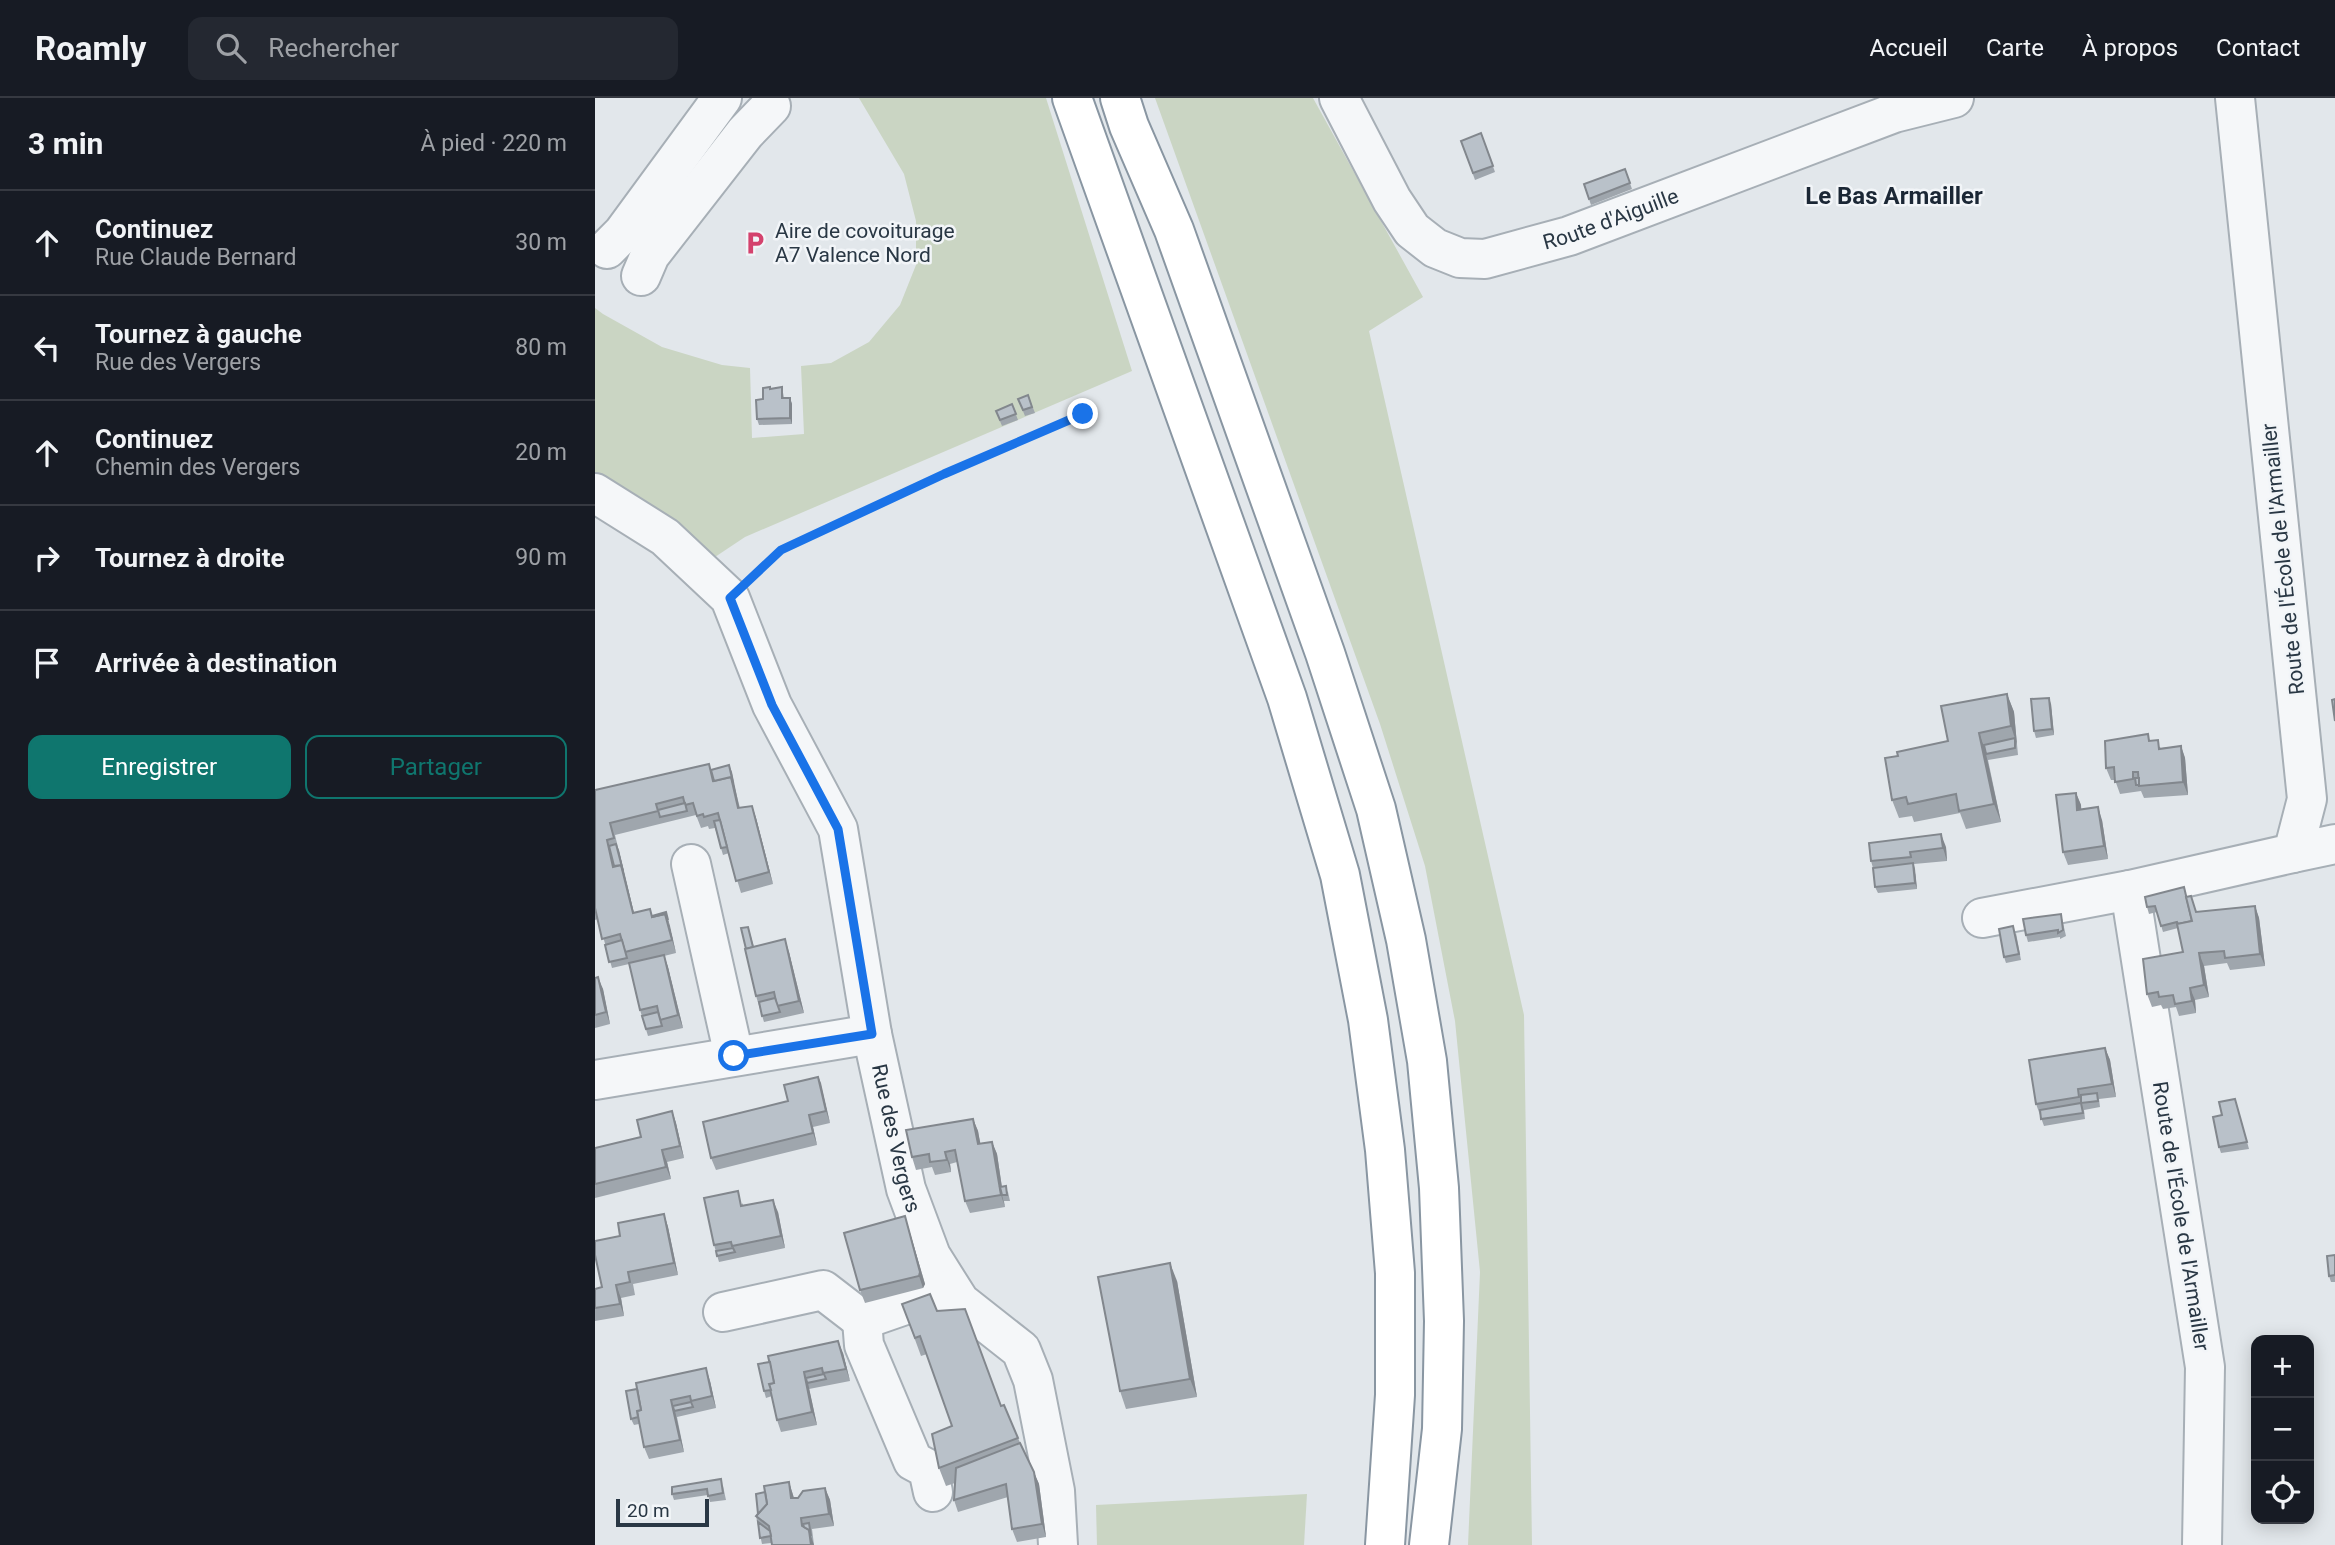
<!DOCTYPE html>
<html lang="fr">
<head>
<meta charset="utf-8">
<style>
	:root { --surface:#171b24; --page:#242831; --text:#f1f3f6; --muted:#9ea1a6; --line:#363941; --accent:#0f766e }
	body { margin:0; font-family:Roboto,sans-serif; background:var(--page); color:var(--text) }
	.controls { position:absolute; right:21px; bottom:21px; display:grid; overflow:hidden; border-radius:14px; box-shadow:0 4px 18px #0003 }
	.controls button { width:63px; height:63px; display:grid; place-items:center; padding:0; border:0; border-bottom:2px solid var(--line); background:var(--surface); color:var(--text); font:35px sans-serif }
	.scale { position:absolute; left:21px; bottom:18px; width:93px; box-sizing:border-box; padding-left:7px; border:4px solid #293744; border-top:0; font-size:19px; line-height:24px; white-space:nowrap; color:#293744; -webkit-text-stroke:5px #f2f5f8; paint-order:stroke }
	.stop { position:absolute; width:21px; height:21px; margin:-16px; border:5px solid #1a73e8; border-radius:50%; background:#fff }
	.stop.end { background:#1a73e8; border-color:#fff; box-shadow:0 2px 7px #0008 }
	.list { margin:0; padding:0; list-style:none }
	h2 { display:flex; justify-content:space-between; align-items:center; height:91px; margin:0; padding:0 28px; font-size:30px }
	h2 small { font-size:23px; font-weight:400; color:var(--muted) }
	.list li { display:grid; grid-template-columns:46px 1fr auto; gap:21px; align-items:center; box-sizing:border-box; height:105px; padding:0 28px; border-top:2px solid var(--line) }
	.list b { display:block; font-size:26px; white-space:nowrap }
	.list p { margin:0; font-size:23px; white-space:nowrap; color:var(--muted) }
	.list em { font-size:23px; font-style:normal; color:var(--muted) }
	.actions { display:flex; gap:14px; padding:21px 28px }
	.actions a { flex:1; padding:16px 0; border:2px solid var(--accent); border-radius:14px; text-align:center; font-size:24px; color:var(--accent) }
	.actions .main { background:var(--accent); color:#fff }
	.icon { flex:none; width:38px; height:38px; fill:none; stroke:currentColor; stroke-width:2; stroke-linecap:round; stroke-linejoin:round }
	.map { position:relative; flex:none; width:1740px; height:1447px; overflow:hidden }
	header { display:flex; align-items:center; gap:42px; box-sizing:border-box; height:98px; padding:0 35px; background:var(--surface); border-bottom:2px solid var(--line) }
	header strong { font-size:33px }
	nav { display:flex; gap:38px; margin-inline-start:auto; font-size:24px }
	.search { width:490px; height:63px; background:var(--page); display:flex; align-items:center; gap:18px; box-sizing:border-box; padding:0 24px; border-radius:14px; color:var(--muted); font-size:26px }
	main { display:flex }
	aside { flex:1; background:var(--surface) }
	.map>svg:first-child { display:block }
	.green { fill:#cad5c3 }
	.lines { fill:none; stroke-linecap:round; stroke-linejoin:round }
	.minor-casing { stroke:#a7afb6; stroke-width:42 }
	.highway-casing { stroke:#8996a2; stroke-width:42 }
	.path { stroke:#c0c5ca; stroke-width:4.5; stroke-dasharray:5 5; stroke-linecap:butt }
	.minor { stroke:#f5f7f9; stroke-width:38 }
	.highway { stroke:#fff; stroke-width:38 }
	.wall { fill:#9fa6ad }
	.shaded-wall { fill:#82878d }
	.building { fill:#b9c1c9; stroke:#82878d; stroke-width:2 }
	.route { stroke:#1a73e8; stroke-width:9 }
	.labels { text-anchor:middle; stroke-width:5; stroke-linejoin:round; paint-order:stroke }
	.street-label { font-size:21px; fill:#293744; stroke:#f2f5f8 }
	.poi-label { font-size:21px; fill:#293744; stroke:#f2f5f8; text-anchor:start }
	.quarter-label { font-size:24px; font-weight:bold; fill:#1b2735; stroke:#f2f5f8 }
</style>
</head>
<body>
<header>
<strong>Roamly</strong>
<div class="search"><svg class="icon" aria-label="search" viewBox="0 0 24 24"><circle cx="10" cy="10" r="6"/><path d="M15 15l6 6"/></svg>Rechercher</div>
<nav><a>Accueil</a><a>Carte</a><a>À propos</a><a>Contact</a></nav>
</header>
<main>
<aside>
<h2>3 min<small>À pied · 220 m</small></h2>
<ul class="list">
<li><svg class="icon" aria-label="ahead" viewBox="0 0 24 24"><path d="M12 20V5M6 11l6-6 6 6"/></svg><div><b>Continuez</b><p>Rue Claude Bernard</p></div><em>30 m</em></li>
<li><svg class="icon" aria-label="left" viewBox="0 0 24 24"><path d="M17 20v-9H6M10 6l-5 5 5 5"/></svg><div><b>Tournez à gauche</b><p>Rue des Vergers</p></div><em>80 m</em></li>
<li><svg class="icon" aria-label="ahead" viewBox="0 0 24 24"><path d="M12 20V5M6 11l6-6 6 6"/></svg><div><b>Continuez</b><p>Chemin des Vergers</p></div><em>20 m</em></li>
<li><svg class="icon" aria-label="right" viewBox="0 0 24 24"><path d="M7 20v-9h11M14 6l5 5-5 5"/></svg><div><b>Tournez à droite</b></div><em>90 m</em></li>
<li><svg class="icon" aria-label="arrive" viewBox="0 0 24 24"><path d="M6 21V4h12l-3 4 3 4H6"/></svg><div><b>Arrivée à destination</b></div></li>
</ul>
<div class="actions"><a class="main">Enregistrer</a><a>Partager</a></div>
</aside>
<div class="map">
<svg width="1740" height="1447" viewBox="0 0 1740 1447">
	<rect width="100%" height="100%" fill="#e2e7eb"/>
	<g class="green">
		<polygon points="264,0 451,0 537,273 150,439 117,461 0,377 0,210 8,216 67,249 127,267 155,270 157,340 209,336 206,268 236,265 274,244 305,207 321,167 321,123 309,76"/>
		<polygon points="560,0 718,0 828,199 774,233 929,917 937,1447 873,1447 885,1174 860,923 830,768 785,626"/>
		<polygon points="712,1396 709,1447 502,1447 501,1407"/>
	</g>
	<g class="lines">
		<g class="minor-casing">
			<g id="minor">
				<path id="s1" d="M744 0 797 102 817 132 840 150 865 160 890 161 974 138 1299 15 1359 0"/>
				<polyline points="12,151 28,135 127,0"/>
				<polyline points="46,178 55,157 150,35 176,8"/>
				<path id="s2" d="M0 395 70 439 135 500 177 607 243 731 277 936 311 1091 336 1158 365 1204 426 1252 438 1282 460 1393 463 1447"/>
				<polyline points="1698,755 1740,746"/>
				<polyline points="96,766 139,958"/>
				<polyline points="1387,820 1535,792"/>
				<polyline points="0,982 277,936"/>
				<polyline points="128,1214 228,1192 267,1222 356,1191"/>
				<polyline points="267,1222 269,1247 318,1363 333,1371 338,1394"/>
				<polyline points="1607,1447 1610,1269 1535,792 1698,755 1712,701 1640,0"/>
			</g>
		</g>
		<g class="highway-casing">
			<g id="highway">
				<polyline points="477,0 692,600 745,777 773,922 790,1052 800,1175 800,1297 790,1447"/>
				<polyline points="525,0 534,28 579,132 730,555 781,711 811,842 832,963 844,1090 849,1223 847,1331 834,1447"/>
			</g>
		</g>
		<polyline class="path" points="159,478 186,452 349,376 488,316"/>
		<use href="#minor" class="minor"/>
		<use href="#highway" class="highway"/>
	</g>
	<g class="wall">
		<polygon points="886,35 900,74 880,82 866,43"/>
		<polygon points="1030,71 1037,91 996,107 989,86"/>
		<polygon points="187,289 189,300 195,300 197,306 197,326 164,327 162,321 168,301 175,291"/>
		<polygon points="433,297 440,315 430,318 423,301"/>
		<polygon points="417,306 423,322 407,328 401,313"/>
		<polygon points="1412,596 1419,614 1423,657 1393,662 1406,724 1371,731 1365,715 1319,724 1317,718 1304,720 1297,702 1303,658 1353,643"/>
		<polygon points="1456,606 1459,637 1441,640 1439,633"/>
		<polygon points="1556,643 1566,650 1586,648 1590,660 1593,697 1549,700 1546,693 1525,696 1520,682 1516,682 1511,670"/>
		<polygon points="114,666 116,672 134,667 145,710 157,708 161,720 178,786 146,795 134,755 128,757 120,730 114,731 113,728 106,730 101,717 20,737 39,815 57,818 71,814 81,855 69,858 73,869 88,930 53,938 45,912 34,866 17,870 3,821 0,822 0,692"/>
		<polygon points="1481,695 1486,707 1486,712 1507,722 1513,761 1473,767 1468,754"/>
		<polygon points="1274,745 1351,749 1352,763 1319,766 1322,791 1283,795 1280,789 1278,770 1276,763"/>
		<polygon points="1592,799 1602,814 1660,808 1664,820 1670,868 1635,872 1632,865 1609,868 1614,899 1600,902 1601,915 1584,918 1581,909 1568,911 1566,907 1557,909 1552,896 1588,854 1583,830 1568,834 1562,814 1554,816 1552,809"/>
		<polygon points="1466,816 1471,838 1465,841 1465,839 1433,844 1431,837"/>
		<polygon points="155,835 159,849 194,854 209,915 169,924 161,898"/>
		<polygon points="1421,835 1426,862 1411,865 1409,859"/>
		<polygon points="0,880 8,891 15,926 0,930"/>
		<polygon points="1510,950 1515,962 1521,999 1504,1001 1505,1009 1489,1012 1490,1021 1449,1028 1441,1006"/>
		<polygon points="223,978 235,1025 218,1029 222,1047 121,1072 116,1060 193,1003"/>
		<polygon points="1642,1007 1654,1051 1626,1055 1624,1049 1627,1017"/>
		<polygon points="77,1013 81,1025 89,1060 72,1064 76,1081 0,1100 0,1050 46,1039"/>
		<polygon points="378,1021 383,1033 385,1046 397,1044 402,1056 407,1089 413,1094 415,1103 409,1103 410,1109 375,1115 370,1103 362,1064 355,1066 356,1074 340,1077 337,1069 321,1072 317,1059"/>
		<polygon points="148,1105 148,1108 183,1114 190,1150 124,1164 119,1147"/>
		<polygon points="69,1116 73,1129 83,1177 38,1186 40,1197 26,1200 29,1218 0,1223 0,1191 7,1189 25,1138"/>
		<polygon points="310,1118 330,1186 328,1190 270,1205 265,1192"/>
		<polygon points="1740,1157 1740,1184 1736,1184 1734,1178"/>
		<polygon points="582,1183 602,1299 531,1311 525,1293"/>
		<polygon points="307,1206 342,1213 406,1308 423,1340 444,1386 451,1439 422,1444 417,1431 413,1399 363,1414 359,1402 360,1385 351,1388 344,1370 357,1328 332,1256 326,1258"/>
		<polygon points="248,1255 255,1283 214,1291 222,1327 186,1334 182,1322 177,1298 171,1300 169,1293"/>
		<polygon points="115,1283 121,1310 82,1319 89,1354 54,1361 49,1349 44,1326 39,1327 36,1321 42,1291"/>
		<polygon points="194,1384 199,1400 203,1400 230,1390 235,1402 239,1428 217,1431 219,1447 177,1447 176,1445 167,1446 161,1418 170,1394"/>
		<polygon points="128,1388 131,1402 115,1404 113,1397 79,1402 77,1396"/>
	</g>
	<g class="shaded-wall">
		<polygon points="195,300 197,306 197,326 195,320"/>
		<polygon points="1412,596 1419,614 1422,647 1416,628"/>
		<polygon points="1454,600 1456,606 1459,637 1457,631"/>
		<polygon points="1384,635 1391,654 1391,656 1406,724 1399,706"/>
		<polygon points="1586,648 1590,660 1593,697 1588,684"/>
		<polygon points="134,667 137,674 147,723 143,710"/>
		<polygon points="1481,695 1486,707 1487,724 1482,712"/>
		<polygon points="157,708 161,720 178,786 174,774"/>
		<polygon points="1503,709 1507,722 1513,761 1509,748"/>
		<polygon points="1346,736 1351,749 1352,763 1348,750"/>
		<polygon points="21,746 24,752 42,828 38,815"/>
		<polygon points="1318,765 1320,771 1322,791 1320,785"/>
		<polygon points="1660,808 1664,820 1670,868 1665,856"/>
		<polygon points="71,814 75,828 81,855 77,842"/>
		<polygon points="190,841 194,854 209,915 204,903"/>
		<polygon points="1604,855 1609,868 1614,899 1609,887"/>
		<polygon points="69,857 73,869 88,930 83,917"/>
		<polygon points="3,879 8,891 15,926 11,914"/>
		<polygon points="1595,890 1600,902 1601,915 1597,903"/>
		<polygon points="1510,950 1515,962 1521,999 1517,986"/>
		<polygon points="223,978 226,985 235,1025 231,1013 223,979"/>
		<polygon points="77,1013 81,1025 89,1060 85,1048"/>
		<polygon points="214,1017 218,1029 222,1047 218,1035"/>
		<polygon points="378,1021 383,1033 388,1059 383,1046"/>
		<polygon points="397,1044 402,1056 408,1097 407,1097 410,1109 406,1097"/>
		<polygon points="67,1052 72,1064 76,1081 71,1069"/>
		<polygon points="350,1054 355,1066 356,1074 352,1062"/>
		<polygon points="178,1102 183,1114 190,1150 186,1138"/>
		<polygon points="69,1116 73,1129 83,1177 79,1165"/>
		<polygon points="310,1118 330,1186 328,1190 324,1178"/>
		<polygon points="575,1165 582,1183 602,1299 595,1281"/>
		<polygon points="21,1187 26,1200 29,1218 25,1206"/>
		<polygon points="243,1243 248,1255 255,1283 251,1271"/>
		<polygon points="111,1270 115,1283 121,1310 117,1298"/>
		<polygon points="209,1274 213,1285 222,1327 217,1314"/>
		<polygon points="76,1302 80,1313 89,1354 85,1342"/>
		<polygon points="439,1374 444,1386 451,1439 447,1426"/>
		<polygon points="194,1384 198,1397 200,1406 196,1400"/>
		<polygon points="230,1390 235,1402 239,1428 234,1416"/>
		<polygon points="214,1432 219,1447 216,1447"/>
	</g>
	<g class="building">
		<polygon points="886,35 898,68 878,75 866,43"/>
		<polygon points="1030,71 1035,85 994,101 989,86"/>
		<polygon points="175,289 175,291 187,289 187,300 195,300 195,320 162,321 161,302 168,301 168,290"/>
		<polygon points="433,297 437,309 428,312 423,301"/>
		<polygon points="417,306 421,316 405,322 401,313"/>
		<polygon points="1412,596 1416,628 1384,635 1399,706 1364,713 1361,696 1313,706 1311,699 1297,702 1290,660 1303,658 1302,654 1353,643 1346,608"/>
		<polygon points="1454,600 1457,631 1439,633 1436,601"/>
		<polygon points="1740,601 1740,623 1737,602"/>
		<polygon points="1553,636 1554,643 1563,642 1564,651 1586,648 1588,684 1544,688 1543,674 1538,674 1538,681 1520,684 1519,669 1511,670 1510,643"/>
		<polygon points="1420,640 1420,650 1391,656 1389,647"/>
		<polygon points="114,666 118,683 136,679 143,710 157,708 174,774 141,783 123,715 109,719 108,716 102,718 98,705 90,707 88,699 61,706 63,713 15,725 19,740 12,742 18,769 26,767 38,815 55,811 57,819 70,816 77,842 30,854 25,836 7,841 0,810 0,692"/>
		<polygon points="134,667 138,685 136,679 119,683 116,672"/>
		<polygon points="1540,680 1544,680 1544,687 1541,687"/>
		<polygon points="1481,695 1482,712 1503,709 1509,748 1468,754 1461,697"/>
		<polygon points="90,705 92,713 65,719 63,712"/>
		<polygon points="125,722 132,749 126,750 119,723"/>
		<polygon points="1346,736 1348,750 1315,754 1316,759 1276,763 1274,745"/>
		<polygon points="21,746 28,773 26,767 19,768 14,748"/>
		<polygon points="1318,765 1320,785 1280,789 1278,770"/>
		<polygon points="1589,789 1597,823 1583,826 1582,824 1566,828 1560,808 1552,809 1550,799"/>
		<polygon points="1596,798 1601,814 1660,808 1665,856 1630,860 1629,853 1604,855 1609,887 1595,890 1597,903 1580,906 1578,897 1564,899 1563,894 1552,896 1548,861 1588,854 1582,826 1597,823 1591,799"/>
		<polygon points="71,814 73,822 70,816 57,819 57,818"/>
		<polygon points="1466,816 1468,832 1463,835 1463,832 1431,837 1428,821"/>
		<polygon points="1418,828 1424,856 1409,859 1404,831"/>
		<polygon points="153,829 158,849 151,851 146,830"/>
		<polygon points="190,841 204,903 182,908 179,894 161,898 150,851"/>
		<polygon points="27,842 32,860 14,864 10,847"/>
		<polygon points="69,857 83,917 65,922 62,908 45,912 34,865"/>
		<polygon points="3,879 11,914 0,917 0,880"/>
		<polygon points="180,900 185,914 167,918 164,904"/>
		<polygon points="63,914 67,928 51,931 47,918"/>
		<polygon points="1510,950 1517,986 1483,991 1484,999 1441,1006 1434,962"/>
		<polygon points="223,979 231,1013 214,1017 218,1035 116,1060 108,1024 193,1003 189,987"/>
		<polygon points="1502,995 1503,1003 1486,1005 1486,997"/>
		<polygon points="1640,1001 1652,1044 1624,1049 1618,1019 1627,1017 1624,1004"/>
		<polygon points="1486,1005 1488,1015 1446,1021 1445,1012"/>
		<polygon points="77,1013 85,1048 67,1052 71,1069 0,1086 0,1050 46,1039 42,1022"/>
		<polygon points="378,1021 383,1046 397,1044 406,1097 370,1103 360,1052 350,1054 352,1062 335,1064 334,1056 317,1059 311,1032"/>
		<polygon points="411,1088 412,1097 407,1097 405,1089"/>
		<polygon points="143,1093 146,1108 178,1102 186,1138 137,1148 136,1144 119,1147 109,1100"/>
		<polygon points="69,1116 79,1165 33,1174 35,1184 21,1187 25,1206 0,1210 0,1191 7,1189 0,1157 0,1143 25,1138 23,1125"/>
		<polygon points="310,1118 325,1174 324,1178 265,1192 249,1135"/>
		<polygon points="138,1150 140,1154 122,1158 121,1153"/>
		<polygon points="1740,1157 1740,1177 1734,1178 1732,1158"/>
		<polygon points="575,1165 595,1281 525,1293 503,1179"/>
		<polygon points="335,1196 342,1213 370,1211 406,1308 409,1307 423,1340 344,1370 337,1336 357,1328 325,1238 320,1240 307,1206"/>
		<polygon points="243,1243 251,1271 228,1275 227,1270 209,1274 217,1314 182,1322 174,1286 179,1285 173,1258"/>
		<polygon points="175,1264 179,1285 174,1286 176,1292 169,1293 163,1266"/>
		<polygon points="111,1270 117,1298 96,1303 95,1298 76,1302 85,1342 49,1349 42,1313 46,1312 41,1285"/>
		<polygon points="229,1276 231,1281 212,1285 211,1280"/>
		<polygon points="42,1291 46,1312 42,1313 43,1319 36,1321 31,1293"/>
		<polygon points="96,1304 98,1309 79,1313 78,1308"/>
		<polygon points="425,1345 439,1374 447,1426 417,1431 411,1386 359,1402 361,1370"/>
		<polygon points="126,1381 128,1395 113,1398 112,1391 77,1396 77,1389"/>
		<polygon points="194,1384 196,1400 203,1400 208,1393 230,1390 234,1416 206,1420 207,1428 214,1432 216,1447 177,1447 174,1428 161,1418 172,1406 169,1388"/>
		<polygon points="170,1394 172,1406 163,1416 161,1396"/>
		<polygon points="163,1424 175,1433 176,1438 165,1440"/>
		<polygon points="214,1425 216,1438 214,1432 209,1429 208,1426"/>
	</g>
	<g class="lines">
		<polyline class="route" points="139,958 277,936 243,731 177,607 135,500 186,452 349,376 488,316"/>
	</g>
	<defs>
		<g id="parking-bare" transform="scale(1.89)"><path d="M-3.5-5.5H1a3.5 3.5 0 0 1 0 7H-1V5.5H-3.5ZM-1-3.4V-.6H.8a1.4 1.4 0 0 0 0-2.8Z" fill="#d4426d" stroke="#f2f5f8" stroke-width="2.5" paint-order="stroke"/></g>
	</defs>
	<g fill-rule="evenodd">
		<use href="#parking-bare" x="160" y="145"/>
	</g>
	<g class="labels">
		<g class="street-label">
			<text dy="7" stroke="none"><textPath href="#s1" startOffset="364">Route d'Aiguille</textPath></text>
			<text transform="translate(1688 461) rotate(-96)" y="7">Route de l'École de l'Armailler</text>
			<text dy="7" stroke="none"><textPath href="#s2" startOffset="742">Rue des Vergers</textPath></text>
			<text transform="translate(1586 1118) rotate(81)" y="7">Route de l'École de l'Armailler</text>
		</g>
		<g class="poi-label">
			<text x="180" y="140">Aire de covoiturage<tspan x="180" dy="24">A7 Valence Nord</tspan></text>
		</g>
		<g class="quarter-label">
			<text x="1299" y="106">Le Bas Armailler</text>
		</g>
	</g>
</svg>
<div class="controls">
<button>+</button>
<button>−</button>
<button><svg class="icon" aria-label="locate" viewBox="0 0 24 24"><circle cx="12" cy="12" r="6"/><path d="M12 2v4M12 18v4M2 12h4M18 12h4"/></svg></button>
</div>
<div class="scale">20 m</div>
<div class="stop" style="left:139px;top:958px"></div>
<div class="stop end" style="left:488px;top:316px"></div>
</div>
</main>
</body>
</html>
